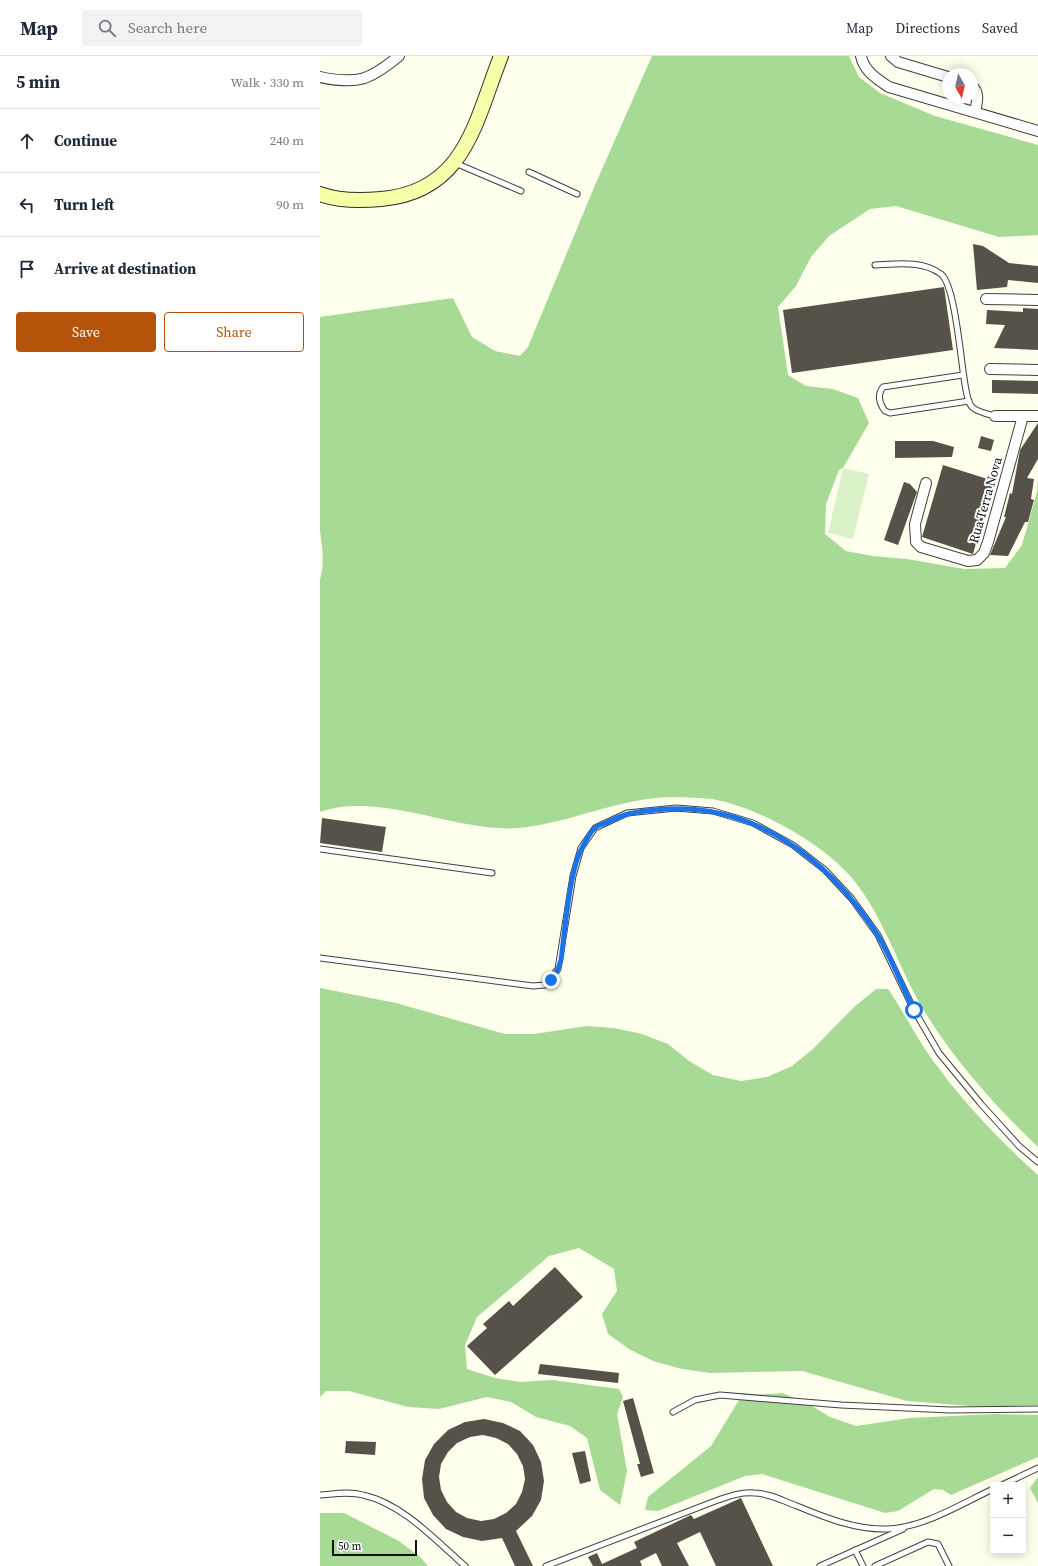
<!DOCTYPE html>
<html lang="en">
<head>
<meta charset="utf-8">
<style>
	:root { --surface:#fff; --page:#f2f2f3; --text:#1f2937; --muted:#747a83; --line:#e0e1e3; --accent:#b45309 }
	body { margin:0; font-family:"Source Serif 4",serif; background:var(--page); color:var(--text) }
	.controls { position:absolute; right:12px; bottom:12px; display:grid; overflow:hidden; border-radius:4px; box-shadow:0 2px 10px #0003 }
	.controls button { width:36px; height:36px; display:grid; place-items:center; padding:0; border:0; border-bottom:1px solid var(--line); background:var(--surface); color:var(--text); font:20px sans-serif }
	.compass { position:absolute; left:622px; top:12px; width:36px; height:36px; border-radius:50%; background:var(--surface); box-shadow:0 2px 10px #0003; rotate:172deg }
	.scale { position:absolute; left:12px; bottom:10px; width:85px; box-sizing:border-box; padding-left:4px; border:2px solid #0d0d0d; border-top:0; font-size:11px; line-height:14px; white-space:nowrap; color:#0d0d0d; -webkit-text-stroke:3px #fff; paint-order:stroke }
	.stop { position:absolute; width:12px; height:12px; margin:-9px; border:3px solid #1a73e8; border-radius:50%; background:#fff }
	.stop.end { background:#1a73e8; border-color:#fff; box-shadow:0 1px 4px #0008 }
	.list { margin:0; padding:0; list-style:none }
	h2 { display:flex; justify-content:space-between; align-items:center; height:52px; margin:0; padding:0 16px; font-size:17px }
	h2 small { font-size:13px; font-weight:400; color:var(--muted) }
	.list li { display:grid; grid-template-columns:26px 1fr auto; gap:12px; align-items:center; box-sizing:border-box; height:64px; padding:0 16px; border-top:1px solid var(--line) }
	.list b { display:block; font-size:15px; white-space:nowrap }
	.list em { font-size:13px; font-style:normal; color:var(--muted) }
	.actions { display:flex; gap:8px; padding:12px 16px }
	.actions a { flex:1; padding:9px 0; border:1px solid var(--accent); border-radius:4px; text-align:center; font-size:14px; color:var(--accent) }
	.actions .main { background:var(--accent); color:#fff }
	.icon { flex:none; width:22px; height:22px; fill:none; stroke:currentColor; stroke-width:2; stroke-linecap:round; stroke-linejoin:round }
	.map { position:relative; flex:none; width:718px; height:1510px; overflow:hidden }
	header { display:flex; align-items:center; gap:24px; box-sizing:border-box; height:56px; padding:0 20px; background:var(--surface); border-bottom:1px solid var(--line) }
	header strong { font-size:19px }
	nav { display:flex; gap:22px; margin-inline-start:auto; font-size:14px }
	.search { width:280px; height:36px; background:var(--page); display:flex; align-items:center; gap:10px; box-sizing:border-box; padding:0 14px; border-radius:4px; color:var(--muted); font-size:15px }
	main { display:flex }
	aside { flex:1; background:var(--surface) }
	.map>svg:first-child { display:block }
	.forest { fill:#a7db95 }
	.pitch { fill:#dbf1c8 }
	.building { fill:#565149; fill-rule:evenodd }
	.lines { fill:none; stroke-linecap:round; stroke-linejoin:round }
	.lane-casing { stroke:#404040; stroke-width:7 }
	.street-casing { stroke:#404040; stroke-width:12 }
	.secondary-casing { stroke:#2f2f2f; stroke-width:16 }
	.lane { stroke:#fff; stroke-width:5 }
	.street { stroke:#fff; stroke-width:10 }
	.secondary { stroke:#f7ffa8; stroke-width:14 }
	.route { stroke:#1a73e8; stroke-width:5 }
	.labels { text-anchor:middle; stroke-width:4; stroke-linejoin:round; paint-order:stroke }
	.street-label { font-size:13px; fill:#0d0d0d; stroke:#fff }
</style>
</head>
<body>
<header>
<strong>Map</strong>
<div class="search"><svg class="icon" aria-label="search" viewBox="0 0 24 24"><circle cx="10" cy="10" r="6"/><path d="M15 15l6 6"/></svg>Search here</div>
<nav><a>Map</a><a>Directions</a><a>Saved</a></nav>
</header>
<main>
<aside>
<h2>5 min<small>Walk · 330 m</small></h2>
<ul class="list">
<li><svg class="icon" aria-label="ahead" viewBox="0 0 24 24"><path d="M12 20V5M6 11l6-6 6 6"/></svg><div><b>Continue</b></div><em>240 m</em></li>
<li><svg class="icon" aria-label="left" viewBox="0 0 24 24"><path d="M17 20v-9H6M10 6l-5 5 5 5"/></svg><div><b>Turn left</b></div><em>90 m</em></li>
<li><svg class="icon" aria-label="arrive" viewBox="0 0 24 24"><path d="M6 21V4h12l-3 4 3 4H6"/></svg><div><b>Arrive at destination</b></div></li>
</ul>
<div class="actions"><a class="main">Save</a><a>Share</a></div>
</aside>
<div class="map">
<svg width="718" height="1510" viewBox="0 0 718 1510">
	<rect width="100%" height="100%" fill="#ffffed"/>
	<g class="forest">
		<path d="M332 0H529L539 21 560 37 615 60 718 89V179L679 181 576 150 550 153 509 180 491 201 476 230 458 251 468 319 486 330 513 333 538 342 549 367 523 412 519 414 506 448 505 478 526 495 552 500 587 503 644 513 685 512 702 489 717 436 718 421V1091C673 1048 630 1000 599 946 578 908 565 867 539 831 512 792 439 751 392 743 381 742 368 741 356 741 303 740 252 767 199 772 136 777 61 735 0 756V523C5 508 2 490 0 475V261L133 242 152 281 175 295 200 300 208 291 275 129Z"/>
		<path d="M0 932 76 947 185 978H214L267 970 294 972 322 978 348 988 369 1005 393 1019 421 1025 447 1021 472 1010 493 993 533 952 556 933H568C584 956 597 983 614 1006 644 1047 680 1085 718 1119V1349L663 1351 587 1345 482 1315 390 1317 362 1313 333 1305 309 1293 288 1278 282 1258 297 1235 294 1213 259 1192 229 1200 157 1261 145 1289 147 1313 175 1322 200 1326 232 1324 299 1333 303 1341 297 1358 307 1415 300 1449 280 1434 267 1382 250 1370 216 1361 191 1346 167 1341 119 1353 88 1351 29 1335H6L0 1341Z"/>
		<polygon points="462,1337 487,1347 510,1361 536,1370 590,1362 674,1358 718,1359 718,1401 631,1439 623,1434 614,1433 578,1455 565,1457 442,1418 425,1420 338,1455 325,1454 328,1441 391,1390 419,1344 436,1339"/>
		<polygon points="718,1421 718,1447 710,1432"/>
		<polygon points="0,1457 24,1457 79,1485 100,1501 108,1510 0,1510"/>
	</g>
	<polygon class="pitch" points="523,412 549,418 533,483 508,477"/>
	<g class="building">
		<polygon points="653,188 663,190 689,207 718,210 718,227 688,224 687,231 657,234"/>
		<polygon points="624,231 633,294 472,317 463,254"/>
		<polygon points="703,252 718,253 718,294 674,292 685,269 666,268 667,254 703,256"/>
		<polygon points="672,324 718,325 718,338 672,337"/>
		<polygon points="718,367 718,403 707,422 714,423 711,443 714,444 708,466 705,466 688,500 670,499 686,461 684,461 690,437 692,438 700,394"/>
		<polygon points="661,380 674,384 671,395 658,392"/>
		<polygon points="575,385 613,385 634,391 632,401 575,402"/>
		<polygon points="623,409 674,425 653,498 602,481"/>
		<polygon points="584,426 590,428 597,436 578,489 564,484"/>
		<polygon points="2,762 66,771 62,796 0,787"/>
		<polygon points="235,1211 263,1241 175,1319 147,1290 167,1272 163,1268 189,1245 193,1250"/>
		<polygon points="220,1308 299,1317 298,1327 218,1318"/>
		<polygon points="313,1342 334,1417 321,1421 317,1408 320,1408 303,1345"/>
		<path d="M164 1363 183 1367 200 1375 213 1389 221 1406 224 1425 221 1444 212 1460 196 1475 213 1510H195L182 1482 162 1485 143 1481 126 1473 113 1459 104 1442 102 1423 105 1404 114 1388 128 1374 145 1366ZM163 1379 176 1382 188 1388 197 1398 203 1410 205 1423 202 1436 196 1448 186 1457 174 1463 161 1465 147 1462 136 1456 127 1446 121 1434 119 1421 121 1408 128 1396 137 1387 150 1381Z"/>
		<polygon points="26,1385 56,1386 55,1399 25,1397"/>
		<polygon points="265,1395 271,1425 260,1428 252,1397"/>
		<polygon points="421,1442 453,1510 396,1510 380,1476 357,1487 369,1510 342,1510 336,1497 320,1505 322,1510 273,1510 268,1501 277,1497 282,1508 317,1492 314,1486 371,1459 374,1463"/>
	</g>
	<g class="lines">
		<g class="lane-casing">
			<g id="lane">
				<polyline points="135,107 201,135"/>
				<polyline points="209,116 257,138"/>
				<path d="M555 209C577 208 602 204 621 218 636 230 641 311 646 334 647 339 648 347 652 351 657 356 667 358 675 360"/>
				<path d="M643 319 563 331C557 339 559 347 565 355L570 357 649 345"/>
				<polyline points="0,793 172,817"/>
				<polyline points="0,902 213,930 225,929 238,913 253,820 261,792 275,772 307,757 356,752 393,755 433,767 473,789 505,814 532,843 558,879 594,954 619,997 661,1048 699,1090 718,1106"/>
				<polyline points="353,1356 375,1344 400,1339 521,1349 630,1354 718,1353"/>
				<polyline points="682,1429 718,1412"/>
				<path d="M0 1439C14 1438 29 1435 43 1439 83 1448 115 1484 145 1510"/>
				<polyline points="535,1494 543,1510"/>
				<path d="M226 1510 398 1444C410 1440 421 1436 434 1437 449 1437 463 1445 477 1450 506 1462 536 1474 568 1473 605 1471 641 1448 673 1433"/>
				<polyline points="500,1510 583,1473"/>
				<polyline points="555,1510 608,1486 618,1488 629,1510"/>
			</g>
		</g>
		<g class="street-casing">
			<g id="street">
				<path d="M541 0C544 15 557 23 569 31L718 75"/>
				<polyline points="571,0 578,6 628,21"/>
				<path d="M0 21C38 29 50 24 79 0"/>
				<path d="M652 30C660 37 657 46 655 56"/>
				<polyline points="666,243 718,244"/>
				<polyline points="670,313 718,314"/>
				<polyline points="675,360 718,360"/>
				<polyline points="606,427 595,468 596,486 601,491 648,505 657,504 664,497 668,486 703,360"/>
			</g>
		</g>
		<g class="secondary-casing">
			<path id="secondary" d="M0 138C19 145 41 145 61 143 145 136 155 66 181 0"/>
		</g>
		<use href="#lane" class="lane"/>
		<use href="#street" class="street"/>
		<use href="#secondary" class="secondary"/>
	</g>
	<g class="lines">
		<path class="route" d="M231 924 238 913 241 904C245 876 249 815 262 792 265 786 270 776 275 772 278 769 283 768 286 767 306 757 314 756 335 754 431 744 507 801 557 878 571 901 582 930 594 954"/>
	</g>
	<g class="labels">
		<g class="street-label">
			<text transform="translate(665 444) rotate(-74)" y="5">Rua Terra Nova</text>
		</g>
	</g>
</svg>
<div class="controls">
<button>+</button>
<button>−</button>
</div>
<svg class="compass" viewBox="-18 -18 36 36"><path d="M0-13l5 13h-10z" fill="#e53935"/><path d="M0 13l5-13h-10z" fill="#747a83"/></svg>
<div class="scale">50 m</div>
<div class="stop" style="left:594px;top:954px"></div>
<div class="stop end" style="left:231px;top:924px"></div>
</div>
</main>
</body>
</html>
